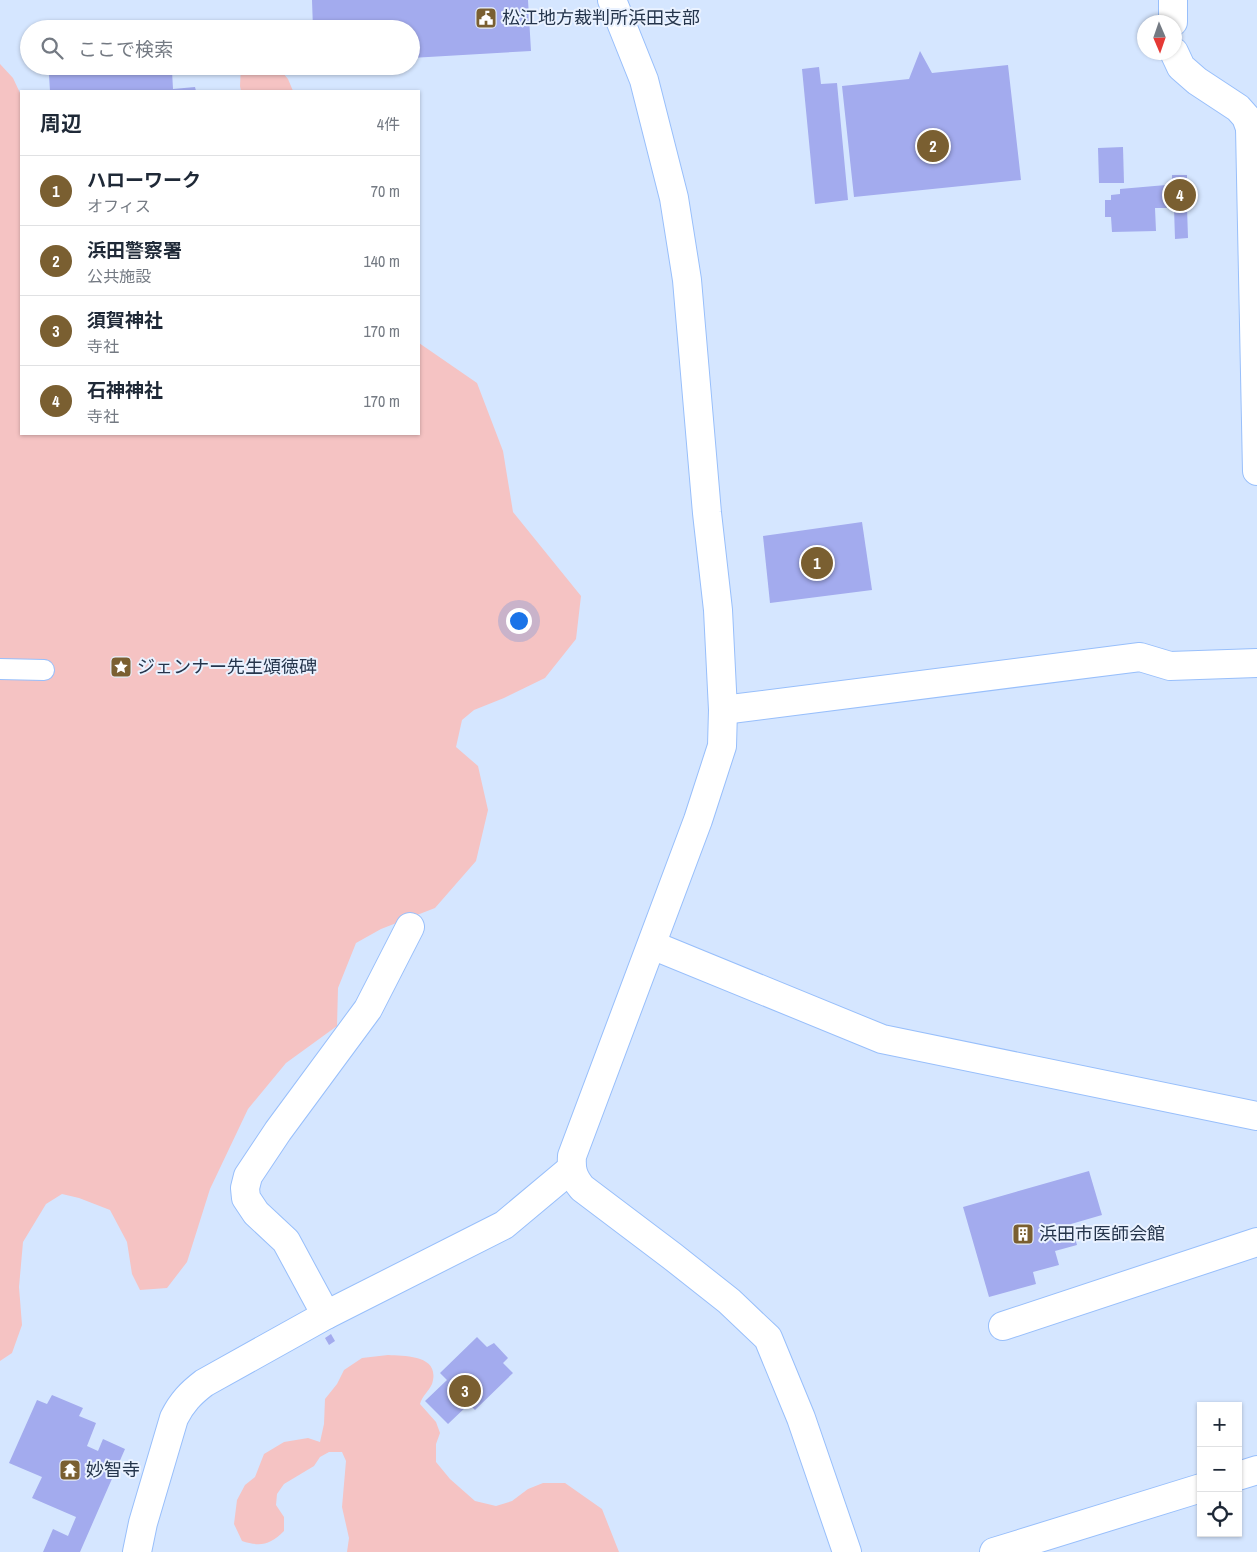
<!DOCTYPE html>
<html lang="ja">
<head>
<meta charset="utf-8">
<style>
	:root { --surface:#fff; --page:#f6f6f7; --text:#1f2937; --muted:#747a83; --line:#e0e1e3; --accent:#7a5f31 }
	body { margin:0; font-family:"Archivo Narrow","Noto Sans JP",sans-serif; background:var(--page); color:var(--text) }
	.controls { position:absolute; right:15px; bottom:15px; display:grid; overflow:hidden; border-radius:0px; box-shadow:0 1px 4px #0004 }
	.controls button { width:45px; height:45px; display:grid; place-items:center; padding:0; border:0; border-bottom:1px solid var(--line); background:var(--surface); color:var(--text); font:25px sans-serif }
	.compass { position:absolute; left:1137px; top:15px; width:45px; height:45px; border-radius:50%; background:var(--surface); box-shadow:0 1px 4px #0004; rotate:178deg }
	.you { position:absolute; left:518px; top:620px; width:18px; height:18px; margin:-12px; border:4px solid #fff; border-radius:50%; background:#1a73e8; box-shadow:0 0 0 8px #1a73e833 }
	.badge { display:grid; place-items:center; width:32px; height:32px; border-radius:50%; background:var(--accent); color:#fff; font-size:16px; font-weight:700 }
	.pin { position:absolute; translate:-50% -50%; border:2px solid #fff; box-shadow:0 1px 5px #0006 }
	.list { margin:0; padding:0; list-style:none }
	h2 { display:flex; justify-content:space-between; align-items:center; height:65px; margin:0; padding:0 20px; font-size:21px }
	h2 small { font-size:16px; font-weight:400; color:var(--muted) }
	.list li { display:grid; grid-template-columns:32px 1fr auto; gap:15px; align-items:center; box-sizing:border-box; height:70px; padding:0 20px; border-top:1px solid var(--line) }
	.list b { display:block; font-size:19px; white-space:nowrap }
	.list p { margin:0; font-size:16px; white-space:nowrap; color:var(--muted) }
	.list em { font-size:16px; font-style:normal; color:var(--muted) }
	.icon { flex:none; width:28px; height:28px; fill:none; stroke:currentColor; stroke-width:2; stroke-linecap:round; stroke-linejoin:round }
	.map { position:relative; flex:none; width:1257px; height:1552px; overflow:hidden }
	.search { position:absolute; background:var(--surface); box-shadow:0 1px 4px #0004; left:20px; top:20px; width:400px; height:55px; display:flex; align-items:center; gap:12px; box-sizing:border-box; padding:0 18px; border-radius:28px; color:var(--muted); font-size:19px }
	.panel { position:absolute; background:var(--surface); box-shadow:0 1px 4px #0004; left:20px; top:90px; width:400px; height:345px; border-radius:0px }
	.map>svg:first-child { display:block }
	.green { fill:#f5c3c3 }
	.building { fill:#a3abee }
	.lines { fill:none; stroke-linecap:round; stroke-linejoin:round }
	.pedestrian-casing { stroke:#98bffb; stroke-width:22 }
	.minor-casing { stroke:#98bffb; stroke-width:30 }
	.tertiary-casing { stroke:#98bffb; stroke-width:30 }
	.pedestrian { stroke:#fff; stroke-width:20 }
	.minor { stroke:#fff; stroke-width:28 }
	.tertiary { stroke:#fff; stroke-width:28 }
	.labels { text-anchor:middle; stroke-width:4; stroke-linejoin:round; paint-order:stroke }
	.poi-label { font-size:18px; fill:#25354c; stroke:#eaf2ff; text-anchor:start }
</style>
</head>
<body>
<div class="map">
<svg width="1257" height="1552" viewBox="0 0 1257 1552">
	<rect width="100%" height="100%" fill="#d5e6ff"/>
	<g class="green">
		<polygon points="0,64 13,78 21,95 21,434 419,434 419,343 477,383 503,451 513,512 581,596 576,639 545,678 504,698 474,710 462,720 456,747 478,766 488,810 476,861 435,908 381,929 356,943 338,988 337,1026 286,1063 248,1109 210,1189 187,1262 167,1288 140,1290 132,1274 127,1242 110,1210 79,1198 62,1194 46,1204 23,1242 19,1287 22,1325 12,1353 0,1361"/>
		<polygon points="241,66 277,66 288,79 293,91 241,91 240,86"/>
		<path d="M388 1355C406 1356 441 1355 432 1384 429 1391 422 1396 420 1404L436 1422 440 1433 436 1444V1462L450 1479 475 1501 496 1506 512 1501 528 1489 543 1483H565L602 1509 619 1552H347L349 1538 342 1507 346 1461 342 1452H329L320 1457 314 1466 284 1484 277 1494 276 1505 284 1517V1531C270 1545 260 1547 242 1541L234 1524 237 1500 245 1485 255 1477 264 1454 284 1442 308 1438 320 1442 324 1424 325 1399 337 1384 344 1370 362 1358Z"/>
	</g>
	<g class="building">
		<polygon points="312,0 528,0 531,51 411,58 411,29 313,29"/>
		<polygon points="920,51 932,73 1008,65 1021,180 854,197 842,86 909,79"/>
		<polygon points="80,66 117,66 117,73 172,71 173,89 195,87 196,91 50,91 49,75 81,73"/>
		<polygon points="819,67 821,84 837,83 848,200 815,204 802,69"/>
		<polygon points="1123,147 1124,183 1099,183 1098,148"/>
		<polygon points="1172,175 1187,175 1187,182 1192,183 1192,207 1187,207 1188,238 1175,239 1174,208 1168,209 1167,182 1172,181"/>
		<polygon points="1166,185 1167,208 1155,208 1156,231 1112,232 1111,217 1105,217 1105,200 1111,200 1111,195 1120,194 1120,189"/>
		<polygon points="862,522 872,590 770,603 763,536"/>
		<polygon points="1089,1171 1102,1215 1071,1224 1077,1245 1055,1251 1059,1265 1033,1272 1036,1284 989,1297 963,1207"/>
		<polygon points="331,1334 335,1341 329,1345 325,1338"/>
		<polygon points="477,1337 487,1347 494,1343 508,1358 503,1363 513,1373 475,1410 469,1404 448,1424 425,1401 447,1380 440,1373"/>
		<polygon points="52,1395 83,1408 79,1416 96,1423 87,1446 98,1451 103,1439 125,1449 80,1552 43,1552 53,1529 68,1536 76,1517 32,1498 42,1477 9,1463 37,1400 47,1404"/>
	</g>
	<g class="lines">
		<g class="pedestrian-casing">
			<polyline id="pedestrian" points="0,669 44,670"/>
		</g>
		<g class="minor-casing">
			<g id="minor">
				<path d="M612 0 644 80 674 198 687 280 707 513 718 610 723 710 722 746 698 820 572 1156C571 1170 573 1177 582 1188L672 1256 729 1301 768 1338 801 1418 847 1552"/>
				<polyline points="1257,128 1250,128 1257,471"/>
				<polyline points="723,710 1140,657 1170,666 1257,663"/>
				<polyline points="652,945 882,1039 1257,1116"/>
				<polyline points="326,1315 286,1241 256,1213 246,1198 245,1188 248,1176 278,1131 368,1009 410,927"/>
				<polyline points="1003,1326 1257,1242"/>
				<polyline points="1238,1476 1257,1470"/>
				<path d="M137 1552 143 1523 174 1418C182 1402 191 1393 204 1383L326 1315 504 1225 571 1169"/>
				<polyline points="994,1552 1201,1488"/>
			</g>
		</g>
		<g class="tertiary-casing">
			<g id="tertiary">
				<polyline points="1173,0 1173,22"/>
				<polyline points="1174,52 1181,67 1197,81 1238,108 1246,117 1250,128"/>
			</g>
		</g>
		<use href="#pedestrian" class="pedestrian"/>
		<use href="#minor" class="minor"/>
		<use href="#tertiary" class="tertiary"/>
	</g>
	<defs>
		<g id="civic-square" transform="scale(1.125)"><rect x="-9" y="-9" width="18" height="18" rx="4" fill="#7a5f31" stroke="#eaf2ff"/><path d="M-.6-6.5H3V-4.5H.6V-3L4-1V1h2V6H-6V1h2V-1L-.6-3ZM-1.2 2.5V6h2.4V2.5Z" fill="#fff"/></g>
		<g id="sight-square" transform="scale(1.125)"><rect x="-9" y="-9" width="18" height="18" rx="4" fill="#7a5f31" stroke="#eaf2ff"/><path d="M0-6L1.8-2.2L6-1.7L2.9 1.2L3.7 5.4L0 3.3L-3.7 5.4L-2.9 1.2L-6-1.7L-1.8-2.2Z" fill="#fff"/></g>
		<g id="building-square" transform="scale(1.125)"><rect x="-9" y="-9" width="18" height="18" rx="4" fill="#7a5f31" stroke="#eaf2ff"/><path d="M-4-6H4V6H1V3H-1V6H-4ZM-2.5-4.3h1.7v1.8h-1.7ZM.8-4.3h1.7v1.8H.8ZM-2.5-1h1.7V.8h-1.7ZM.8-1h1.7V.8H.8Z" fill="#fff"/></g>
		<g id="temple-square" transform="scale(1.125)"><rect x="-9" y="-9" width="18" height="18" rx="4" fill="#7a5f31" stroke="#eaf2ff"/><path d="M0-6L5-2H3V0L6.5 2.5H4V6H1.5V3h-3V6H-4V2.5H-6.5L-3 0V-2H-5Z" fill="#fff"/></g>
	</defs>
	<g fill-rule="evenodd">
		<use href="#civic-square" x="486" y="18"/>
		<use href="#sight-square" x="121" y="667"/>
		<use href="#building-square" x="1023" y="1234"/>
		<use href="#temple-square" x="70" y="1470"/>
	</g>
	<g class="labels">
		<g class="poi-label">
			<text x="502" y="24">松江地方裁判所浜田支部</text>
			<text x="137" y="673">ジェンナー先生頌徳碑</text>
			<text x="1039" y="1240">浜田市医師会館</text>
			<text x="86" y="1476">妙智寺</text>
		</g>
	</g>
</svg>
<div class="controls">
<button>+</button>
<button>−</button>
<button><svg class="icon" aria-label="locate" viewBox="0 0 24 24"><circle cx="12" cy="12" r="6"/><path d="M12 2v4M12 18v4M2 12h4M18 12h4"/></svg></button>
</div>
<svg class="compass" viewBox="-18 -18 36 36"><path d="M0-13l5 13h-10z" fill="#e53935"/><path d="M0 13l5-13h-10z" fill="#747a83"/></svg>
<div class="you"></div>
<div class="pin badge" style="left:817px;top:563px">1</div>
<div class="pin badge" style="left:933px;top:146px">2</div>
<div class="pin badge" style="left:465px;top:1391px">3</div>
<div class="pin badge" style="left:1180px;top:195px">4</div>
<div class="search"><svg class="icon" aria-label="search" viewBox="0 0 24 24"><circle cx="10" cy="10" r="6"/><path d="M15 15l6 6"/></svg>ここで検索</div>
<section class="panel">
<h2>周辺<small>4件</small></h2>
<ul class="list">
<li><span class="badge">1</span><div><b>ハローワーク</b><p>オフィス</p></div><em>70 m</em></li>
<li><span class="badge">2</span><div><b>浜田警察署</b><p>公共施設</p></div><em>140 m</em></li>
<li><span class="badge">3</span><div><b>須賀神社</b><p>寺社</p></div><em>170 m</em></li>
<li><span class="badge">4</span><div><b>石神神社</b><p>寺社</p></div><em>170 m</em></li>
</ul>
</section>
</div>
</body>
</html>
